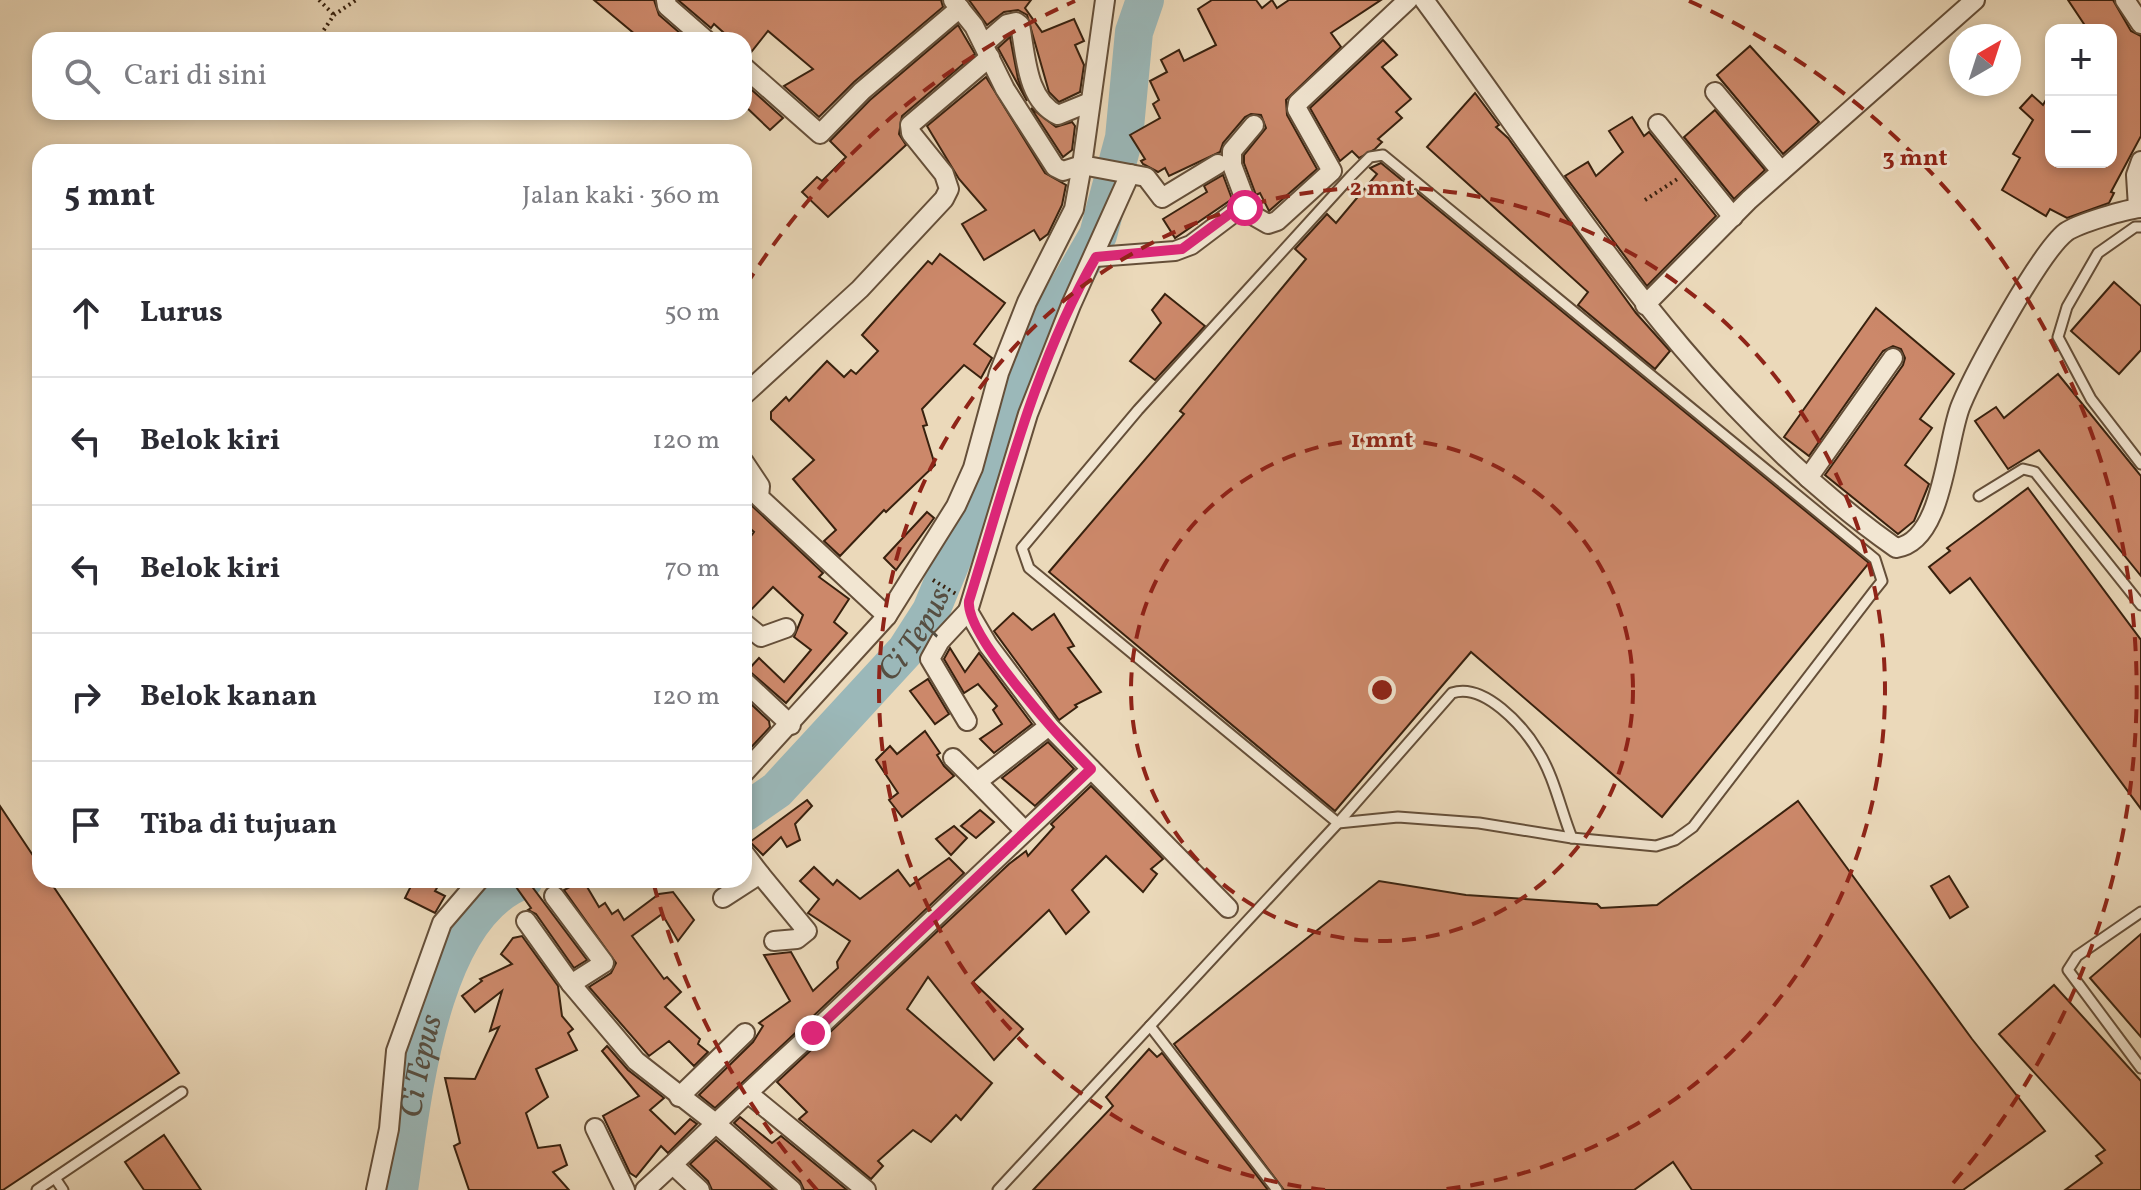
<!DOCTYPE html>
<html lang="id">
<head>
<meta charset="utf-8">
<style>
	:root { --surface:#fff; --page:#f7f7f7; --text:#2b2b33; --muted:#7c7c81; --line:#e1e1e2 }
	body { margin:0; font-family:Vollkorn,serif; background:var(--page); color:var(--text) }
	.controls { position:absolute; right:24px; top:24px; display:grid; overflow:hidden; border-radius:16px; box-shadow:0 4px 12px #0003 }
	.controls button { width:72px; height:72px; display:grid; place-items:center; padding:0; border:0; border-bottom:2px solid var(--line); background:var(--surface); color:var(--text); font:40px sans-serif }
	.compass { position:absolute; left:1949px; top:24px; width:72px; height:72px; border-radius:50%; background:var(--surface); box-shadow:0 4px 12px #0003; rotate:39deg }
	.stop { position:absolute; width:24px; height:24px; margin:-18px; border:6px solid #db2777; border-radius:50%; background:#fff }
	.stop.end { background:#db2777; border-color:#fff; box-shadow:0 2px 8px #0008 }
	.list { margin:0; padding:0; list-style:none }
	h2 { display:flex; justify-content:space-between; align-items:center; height:104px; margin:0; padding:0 32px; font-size:34px }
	h2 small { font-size:26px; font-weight:400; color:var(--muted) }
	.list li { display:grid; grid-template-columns:52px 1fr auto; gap:24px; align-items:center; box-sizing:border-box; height:128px; padding:0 32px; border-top:2px solid var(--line) }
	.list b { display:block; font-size:30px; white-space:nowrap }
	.list em { font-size:26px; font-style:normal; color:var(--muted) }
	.icon { flex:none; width:44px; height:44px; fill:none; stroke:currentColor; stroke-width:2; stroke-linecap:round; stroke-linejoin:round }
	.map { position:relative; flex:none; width:2141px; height:1190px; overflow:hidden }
	.search { position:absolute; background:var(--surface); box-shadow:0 4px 12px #0003; left:32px; top:32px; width:720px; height:88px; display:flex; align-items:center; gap:20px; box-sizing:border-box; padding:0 28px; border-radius:24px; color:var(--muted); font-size:30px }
	.panel { position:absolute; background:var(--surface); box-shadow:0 4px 12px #0003; left:32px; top:144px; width:720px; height:744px; border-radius:24px }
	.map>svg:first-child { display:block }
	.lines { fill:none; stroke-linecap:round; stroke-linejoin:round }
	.river { stroke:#9bb8b9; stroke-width:38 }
	.building { fill:#cc886a; stroke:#38210e; stroke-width:2 }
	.lane-casing { stroke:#654f39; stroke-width:13 }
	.street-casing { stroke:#654f39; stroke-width:22 }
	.path { stroke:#38210e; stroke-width:4; stroke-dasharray:2 4; stroke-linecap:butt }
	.lane { stroke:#f2e6d2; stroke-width:9 }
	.street { stroke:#f2e6d2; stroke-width:18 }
	.route { stroke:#db2777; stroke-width:10 }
	.ring { fill:none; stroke:#8f2418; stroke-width:4; stroke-dasharray:14 10 }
	.labels { text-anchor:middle; stroke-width:6; stroke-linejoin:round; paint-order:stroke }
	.water-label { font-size:32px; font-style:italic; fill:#564e41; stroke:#f2e6d2 }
	.centre { fill:#8f2418; stroke:#f2e6d2; stroke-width:4 }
	.ring-label { font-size:24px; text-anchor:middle; font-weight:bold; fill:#8f2418; stroke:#f2e6d2; stroke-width:6; stroke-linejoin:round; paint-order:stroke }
</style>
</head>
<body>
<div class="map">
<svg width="2141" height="1190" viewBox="0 0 2141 1190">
	<rect width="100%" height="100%" fill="#ebd9ba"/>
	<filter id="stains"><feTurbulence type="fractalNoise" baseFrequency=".0025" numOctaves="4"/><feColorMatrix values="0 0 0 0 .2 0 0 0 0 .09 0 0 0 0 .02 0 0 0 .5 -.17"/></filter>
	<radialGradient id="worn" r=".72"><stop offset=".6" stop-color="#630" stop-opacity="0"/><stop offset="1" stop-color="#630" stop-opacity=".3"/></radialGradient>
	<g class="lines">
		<g class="river">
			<path id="s1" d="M744 813 777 790 906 650 931 611 1055 310 1098 235 1124 138 1134 32 1145 0"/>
			<path id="s2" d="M399 1190C412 1102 429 915 524 880"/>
		</g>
	</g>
	<g class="building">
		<polygon points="594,0 654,0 659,15 688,40 642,40"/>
		<polygon points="678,0 941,0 943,7 854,82 819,117 784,86 813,69 768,31 748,56 744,55 744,40 732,40 714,24 711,28"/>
		<polygon points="969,0 1031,0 1025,8 1042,32 1074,19 1084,41 1075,45 1084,65 1080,92 1059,102 1049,92 1027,15 1018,10 1004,12 987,25"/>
		<polygon points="1212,0 1256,0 1262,8 1272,0 1277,8 1289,0 1381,0 1331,33 1341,47 1286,100 1287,115 1317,169 1269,211 1260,193 1256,195 1244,163 1244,155 1266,128 1261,115 1251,114 1245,117 1223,143 1220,152 1169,176 1165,168 1158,172 1143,164 1141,161 1145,159 1130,135 1160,118 1153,104 1159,100 1150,81 1167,72 1161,60 1179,50 1184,61 1216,45 1198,9"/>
		<polygon points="2068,0 2113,0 2131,31 2141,36 2141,136 2111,192 2114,193 2109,203 2067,218 2050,209 2046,216 2002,190 2020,158 2013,154 2033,120 2020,108 2032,95 2043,105 2051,91 2051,162 2111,162 2111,30 2088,30"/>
		<polygon points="958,25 975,54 902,116 899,134 906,145 828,217 802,192 817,177 822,181 846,157 830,141 870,100"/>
		<polygon points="1010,37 1018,79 1027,101 998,48"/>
		<polygon points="1383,40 1397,55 1382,67 1411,99 1396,112 1402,118 1378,139 1382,142 1375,149 1359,158 1352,151 1340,161 1310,108"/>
		<polygon points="1750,46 1819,122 1783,154 1717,75"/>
		<polygon points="986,77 1045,173 1066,185 1062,205 1048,234 1040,240 1034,230 984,260 962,224 986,210 959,179 927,126"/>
		<polygon points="744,83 783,118 770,130 744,105"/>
		<polygon points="1475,93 1499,125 1496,127 1508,138 1636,313 1670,351 1655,369 1578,305 1588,292 1427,147"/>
		<polygon points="1031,108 1056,127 1072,122 1075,126 1072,150 1063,157"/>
		<polygon points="1715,110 1765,170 1734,199 1684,137"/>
		<polygon points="1632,117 1644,136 1649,132 1716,216 1647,286 1565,176 1588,162 1596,176 1623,152 1609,131"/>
		<polygon points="1381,163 1869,563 1662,817 1471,652 1335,811 1049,572 1184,414 1180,411 1306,259 1295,249 1327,214 1336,223 1377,174 1370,168"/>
		<polygon points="1223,175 1232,199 1175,238 1163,219 1207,192 1204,186"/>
		<polygon points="940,254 1005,303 974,344 992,358 981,378 964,365 922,409 927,425 923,426 935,465 886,512 884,510 840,556 824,541 836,530 793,479 814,460 771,419 771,412 786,397 789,401 827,361 844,377 851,370 856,374 878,351 862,335 928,261 932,264"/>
		<polygon points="2114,282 2141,306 2141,350 2119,374 2071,331"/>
		<polygon points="1165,294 1205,326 1155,380 1130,361 1161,323 1152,310"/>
		<polygon points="1876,308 1954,374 1920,419 1932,428 1905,465 1929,484 1914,521 1898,534 1825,475 1903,365 1905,358 1901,349 1893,346 1883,351 1809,456 1784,437"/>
		<polygon points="2058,374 2141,476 2141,576 2039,450 2008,469 1975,421 1996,407 2004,418"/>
		<polygon points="2028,488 2141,640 2141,809 1970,578 1950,593 1929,567 1950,551 1947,548"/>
		<polygon points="749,503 823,573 819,577 849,599 834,622 847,633 786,703 748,670 759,658 784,682 811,650 794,637 803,615 773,587 749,612 744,611 744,546 754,532 744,523 744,507"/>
		<polygon points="927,512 934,518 896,570 884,558"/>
		<polygon points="1013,613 1032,630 1054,614 1074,646 1068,648 1101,692 1075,705 1077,707 1059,720 994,631"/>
		<polygon points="950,648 965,672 979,653 1032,724 994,753 980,739 1002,724 993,710 997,706 978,684 964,693 944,659"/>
		<polygon points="928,679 949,714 935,724 910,691"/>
		<polygon points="752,705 769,721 770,727 744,755 744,714"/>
		<polygon points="925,731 940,753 937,755 944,766 954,776 902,817 889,800 898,793 876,760 890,746 897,754"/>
		<polygon points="1048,742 1074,769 1035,806 1002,778"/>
		<polygon points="1091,786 1163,859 1151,869 1157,874 1143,892 1106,856 1072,890 1089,912 1066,934 1049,910 973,982 1023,1029 994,1060 928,977 907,1009 992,1083 961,1120 956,1115 931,1142 913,1130 878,1161 883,1166 871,1179 799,1119 807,1112 777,1082 1009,864 1026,851 1028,856 1054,827 1051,824"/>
		<polygon points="807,800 812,806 795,824 800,840 787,847 781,837 763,855 750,842"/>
		<polygon points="1798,801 1972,1039 2045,1131 1963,1190 1692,1190 1673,1162 1634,1190 1284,1190 1174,1044 1379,881 1466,895 1597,904 1601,908 1657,905"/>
		<polygon points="0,806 40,866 40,880 49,880 179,1073 3,1190 0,1190"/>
		<polygon points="980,810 994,822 976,838 961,826"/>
		<polygon points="954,826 967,838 951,855 936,839"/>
		<polygon points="949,858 964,873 805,1024 715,1108 699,1095 753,1042 763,1026 759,1023 790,1001 764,955 791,952 813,991 838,968 837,962 850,941 808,913 819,899 800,881 814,867 833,885 837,880 860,899 898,870 910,886"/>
		<polygon points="1949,876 1968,907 1950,918 1931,886"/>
		<polygon points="414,880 442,880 435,891 445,896 435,913 405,898"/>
		<polygon points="518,880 527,880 587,960 574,968 536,914 528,910 531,908 514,884"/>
		<polygon points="583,880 599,907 605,903 612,914 618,910 624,920 659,894 673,892 694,920 678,941 662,914 632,936 664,979 667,977 681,992 665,1007 700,1039 698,1044 708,1052 694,1066 669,1041 649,1056 589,987 611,973 616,963 564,890"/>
		<polygon points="2141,934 2141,1037 2090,978"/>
		<polygon points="522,936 558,986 562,1016 573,1029 568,1033 577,1050 536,1069 548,1097 526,1113 538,1148 560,1145 567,1165 553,1172 569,1190 469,1190 454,1146 460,1143 445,1078 475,1079 499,1027 490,1031 502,991 475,1012 462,996 482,981 480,979 512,964 501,954 513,938"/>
		<polygon points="2054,985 2141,1081 2141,1190 2065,1190 2102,1163 2096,1156 2105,1150 1999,1034"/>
		<polygon points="607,1046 628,1070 664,1098 650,1110 675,1134 690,1119 697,1124 668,1153 661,1146 636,1177 630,1173 603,1116 639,1096 602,1051"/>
		<polygon points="1149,1049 1157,1057 1162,1053 1268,1190 1033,1190 1113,1106 1106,1097"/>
		<polygon points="740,1117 772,1143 781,1136 847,1190 804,1190 800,1181 734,1123"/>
		<polygon points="164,1135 201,1190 144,1190 125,1162"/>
		<polygon points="716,1140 774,1190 712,1190 708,1181 690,1164"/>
	</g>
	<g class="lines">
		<g class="lane-casing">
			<g id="lane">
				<polygon points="1383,155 1875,559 1882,581 1874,591 1693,827 1675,840 1656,846 1572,838 1479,823 1398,817 1338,823 1029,568 1022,548 1138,410 1352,175 1370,157"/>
				<polyline points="2141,227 2135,227 2098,253 2067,307 2058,337 2091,399 2141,464"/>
				<polyline points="1979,496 2023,469 2035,472 2141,605"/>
				<polyline points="2141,912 2077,956 2068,970 2141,1068"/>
				<polyline points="1150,1026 1277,1190"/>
				<polyline points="55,1178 63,1190"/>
				<polyline points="37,1190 182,1092"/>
				<path d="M998 1190 1338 823 1452 693C1484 682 1523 726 1538 751 1554 776 1561 811 1572 838"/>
			</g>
		</g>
		<g class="street-casing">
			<g id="street">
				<polyline points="666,0 667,6 706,40"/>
				<polyline points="1105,0 1082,165 1146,177 1162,198 1218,164"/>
				<path d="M1424 0C1568 195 1694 406 1896 548 1944 542 1946 440 1961 405 1975 371 2040 252 2066 232 2077 224 2126 209 2141 208"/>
				<polyline points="2125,0 2141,24"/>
				<path d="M984 44 1007 24 1016 22 1020 25C1026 55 1026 100 1058 115L1090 102"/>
				<polyline points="744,67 820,134 862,91 960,8"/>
				<polyline points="1715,92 1781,171"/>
				<polyline points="1658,124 1733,217"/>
				<polyline points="1130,174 1071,305 1028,414 968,611 988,645 1049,726 1228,908"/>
				<polyline points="2138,207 2136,175 2141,161"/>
				<polyline points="1249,210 1232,165 1232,151 1254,125"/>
				<polyline points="1096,257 1175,251 1191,245 1240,208 1268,224 1277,221 1332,171 1297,109 1298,103 1408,0"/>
				<polyline points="1645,305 1749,200 1975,0"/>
				<polyline points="744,395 860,289 944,199 949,189 944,174 911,133 910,125 990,57"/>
				<polyline points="744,462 760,486 759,497 887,616"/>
				<polyline points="1808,478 1893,358"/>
				<polyline points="744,623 761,637 786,628"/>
				<polyline points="744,681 791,725"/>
				<polyline points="967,721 930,659 940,641 968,611"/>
				<polyline points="953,758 977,782"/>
				<polyline points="744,773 887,616 956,506 973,468 999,373 1027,302 1074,209 1082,165 1063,171 1055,167 1005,89 974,26 953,0"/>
				<polyline points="1025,831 977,782 1049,726"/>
				<polyline points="760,874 807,931 797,939 774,941"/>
				<polyline points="554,896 604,963 571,984"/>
				<polyline points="723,898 760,874 744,853"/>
				<polyline points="526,921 571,984 636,1061 714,1122 792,1190"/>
				<polyline points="749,1094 866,1190"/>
				<polyline points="679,1097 745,1033"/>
				<polyline points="595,1128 625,1190"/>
				<polyline points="673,1165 700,1190"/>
				<polyline points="376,1190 389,1129 396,1051 442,923 479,880"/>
				<path d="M645 1190C702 1138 755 1084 813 1033L1091 769"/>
			</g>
		</g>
		<g class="path">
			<polyline points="319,0 334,15"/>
			<polyline points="317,40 334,15 356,0"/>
			<polyline points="1645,200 1679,178"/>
			<polyline points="933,580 956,594"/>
		</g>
		<use href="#lane" class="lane"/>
		<use href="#street" class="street"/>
	</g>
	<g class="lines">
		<path class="route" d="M813 1033 1091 769C1064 742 965 636 969 601 1005 486 1035 362 1096 257L1182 249 1232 212 1245 208"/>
	</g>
	<g class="ring">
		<circle cx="1382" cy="690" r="251"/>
		<path d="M1325 1190A503 503 0 1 1 1439 1190"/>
		<path d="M817 1190A754 754 0 0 1 654 885M746 285A754 754 0 0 1 1075 1M1689 1A754 754 0 0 1 1947 1190"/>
	</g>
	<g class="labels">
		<g class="water-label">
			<text dy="11" stroke="none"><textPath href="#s1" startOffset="248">Ci Tepus</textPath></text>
			<text dy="11" stroke="none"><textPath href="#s2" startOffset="126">Ci Tepus</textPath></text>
		</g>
	</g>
	<circle cx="1382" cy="690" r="12" class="centre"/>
	<g class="ring-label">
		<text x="1915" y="165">3 mnt</text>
		<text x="1382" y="195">2 mnt</text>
		<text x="1382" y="447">1 mnt</text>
	</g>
	<rect width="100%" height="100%" filter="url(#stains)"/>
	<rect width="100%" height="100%" fill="url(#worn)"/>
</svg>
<div class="controls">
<button>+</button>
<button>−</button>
</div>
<svg class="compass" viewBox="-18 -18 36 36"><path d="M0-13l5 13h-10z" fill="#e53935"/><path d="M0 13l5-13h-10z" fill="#7c7c81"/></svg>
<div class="stop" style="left:1245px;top:208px"></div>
<div class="stop end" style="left:813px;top:1033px"></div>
<div class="search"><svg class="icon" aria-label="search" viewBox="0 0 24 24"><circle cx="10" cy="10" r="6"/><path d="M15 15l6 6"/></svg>Cari di sini</div>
<section class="panel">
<h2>5 mnt<small>Jalan kaki · 360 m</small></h2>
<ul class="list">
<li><svg class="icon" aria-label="ahead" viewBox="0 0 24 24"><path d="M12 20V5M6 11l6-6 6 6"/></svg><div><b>Lurus</b></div><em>50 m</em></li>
<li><svg class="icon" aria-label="left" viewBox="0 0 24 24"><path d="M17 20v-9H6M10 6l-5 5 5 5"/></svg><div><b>Belok kiri</b></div><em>120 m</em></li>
<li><svg class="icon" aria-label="left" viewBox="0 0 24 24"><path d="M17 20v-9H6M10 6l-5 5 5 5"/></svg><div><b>Belok kiri</b></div><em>70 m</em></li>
<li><svg class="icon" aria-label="right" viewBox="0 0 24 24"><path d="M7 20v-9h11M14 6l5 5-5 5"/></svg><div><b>Belok kanan</b></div><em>120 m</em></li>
<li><svg class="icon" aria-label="arrive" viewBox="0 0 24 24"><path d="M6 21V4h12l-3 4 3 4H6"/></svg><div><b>Tiba di tujuan</b></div></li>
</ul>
</section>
</div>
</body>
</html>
